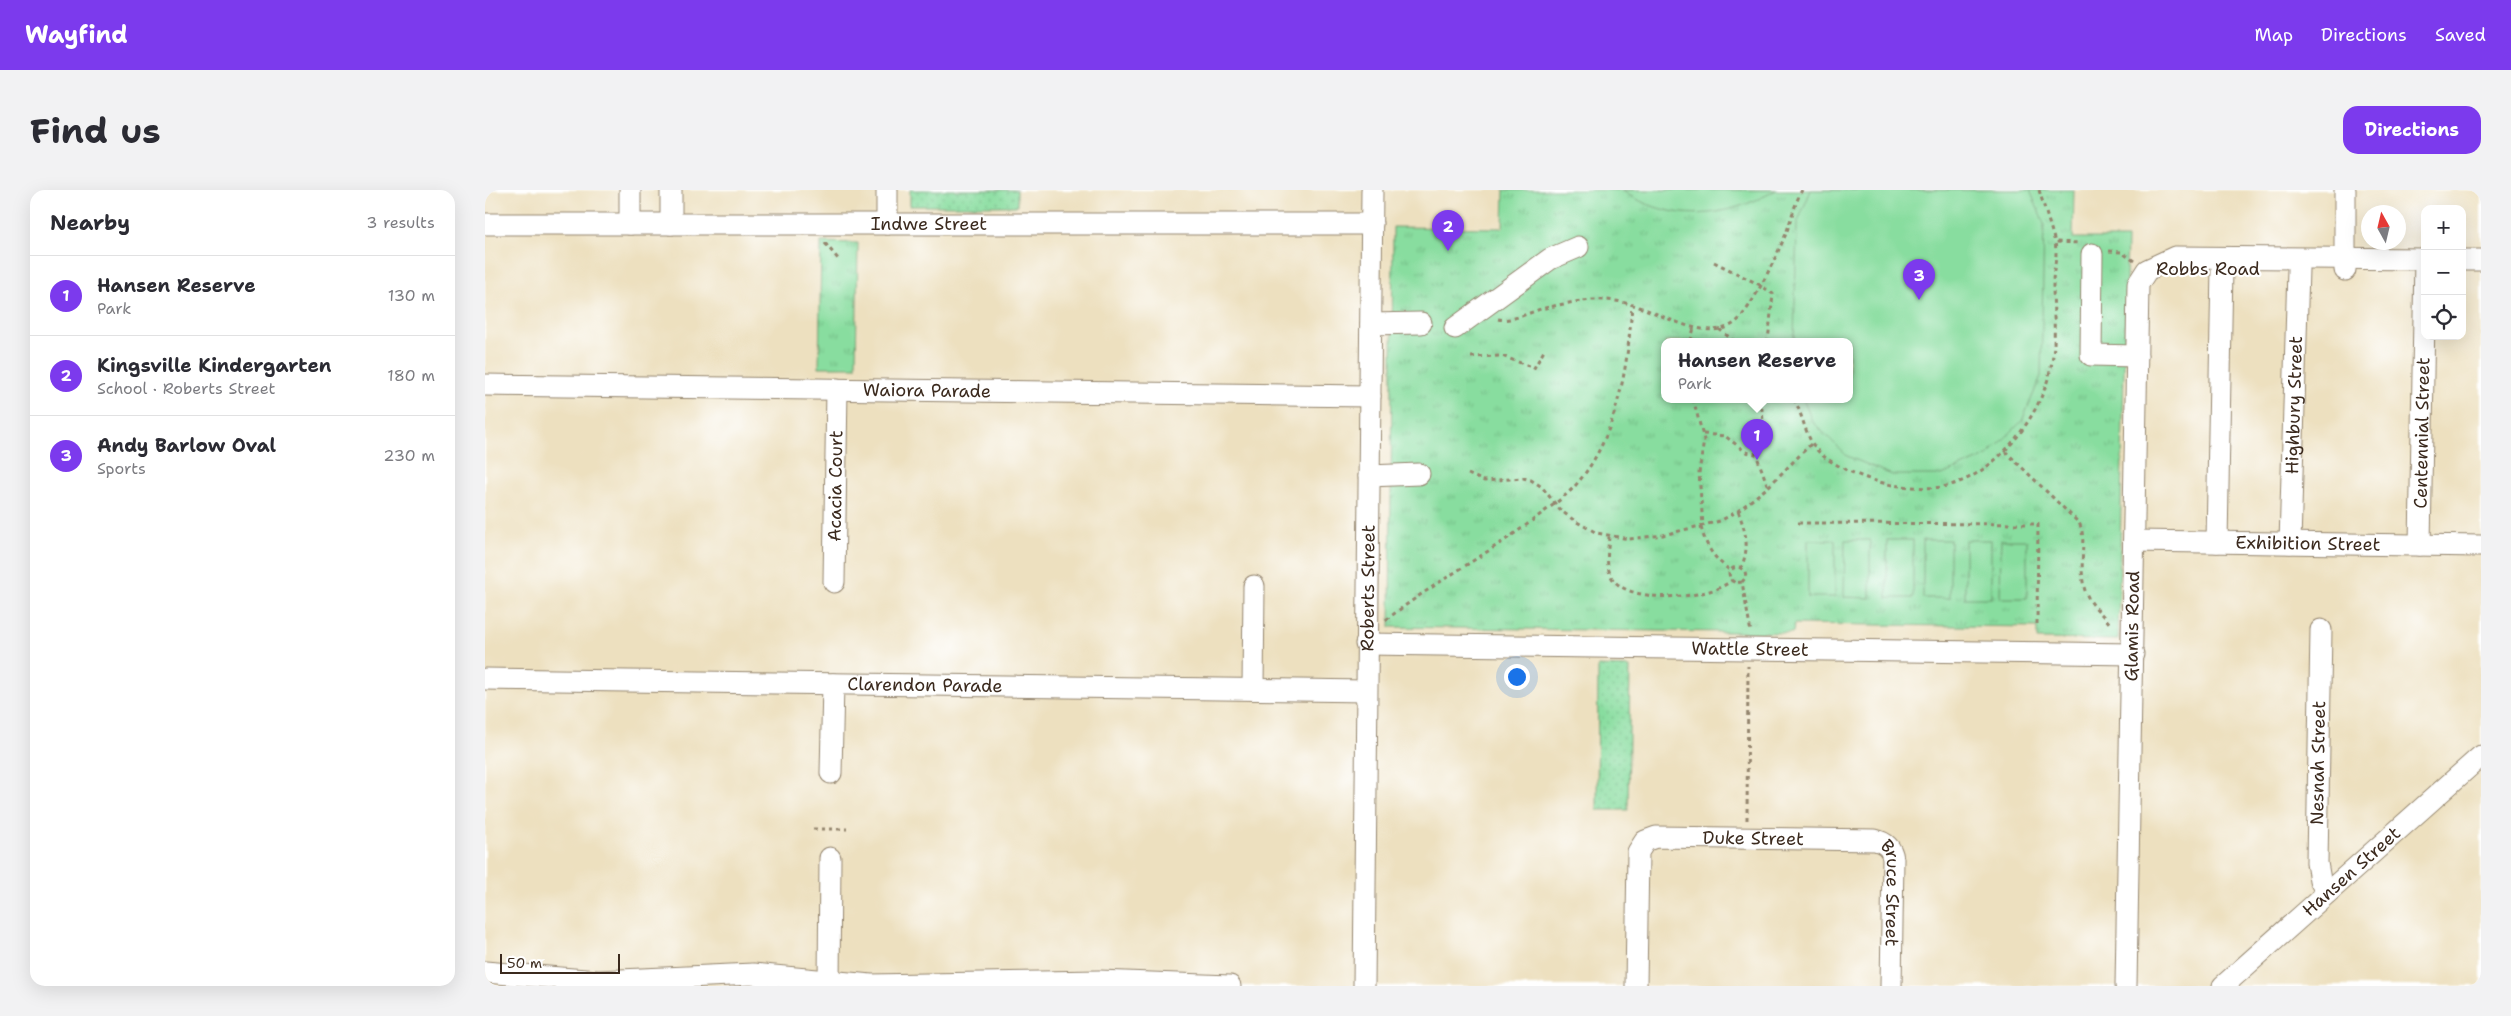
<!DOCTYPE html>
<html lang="en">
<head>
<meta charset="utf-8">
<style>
	:root { --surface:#fff; --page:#f2f2f3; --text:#2b2b33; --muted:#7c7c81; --line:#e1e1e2; --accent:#7c3aed }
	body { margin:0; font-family:"Shantell Sans",sans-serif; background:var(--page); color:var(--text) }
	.controls { position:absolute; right:15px; top:15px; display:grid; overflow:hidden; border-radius:10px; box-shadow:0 5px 20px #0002 }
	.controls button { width:45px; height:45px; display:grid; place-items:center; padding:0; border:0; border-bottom:1px solid var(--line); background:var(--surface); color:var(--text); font:25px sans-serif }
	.compass { position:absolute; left:1876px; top:15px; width:45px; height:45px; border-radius:50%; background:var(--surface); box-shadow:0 5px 20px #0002; rotate:352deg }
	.scale { position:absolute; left:15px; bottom:12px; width:120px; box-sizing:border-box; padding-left:5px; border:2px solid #3b2a1e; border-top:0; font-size:14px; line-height:18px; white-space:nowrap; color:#3b2a1e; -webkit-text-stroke:4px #fff; paint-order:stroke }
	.you { position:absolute; left:1031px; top:486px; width:18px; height:18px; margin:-12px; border:4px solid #fff; border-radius:50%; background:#1a73e8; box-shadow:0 0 0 8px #1a73e833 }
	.badge { display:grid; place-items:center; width:32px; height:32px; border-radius:50%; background:var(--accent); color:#fff; font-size:16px; font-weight:700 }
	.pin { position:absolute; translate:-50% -41px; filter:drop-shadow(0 1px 2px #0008) }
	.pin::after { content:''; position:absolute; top:26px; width:18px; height:15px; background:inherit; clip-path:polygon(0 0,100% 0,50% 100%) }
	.popup { position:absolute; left:1176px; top:148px; width:192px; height:65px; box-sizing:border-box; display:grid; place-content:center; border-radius:10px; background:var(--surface); filter:drop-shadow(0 1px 4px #0005); font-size:16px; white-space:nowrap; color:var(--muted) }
	.popup b { font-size:19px; color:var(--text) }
	.popup::after { content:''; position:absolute; left:50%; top:100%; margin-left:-10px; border:10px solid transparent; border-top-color:var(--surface) }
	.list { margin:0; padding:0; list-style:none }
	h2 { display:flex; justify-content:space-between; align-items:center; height:65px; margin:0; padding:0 20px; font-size:21px }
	h2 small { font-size:16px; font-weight:400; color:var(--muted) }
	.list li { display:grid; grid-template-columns:32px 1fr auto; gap:15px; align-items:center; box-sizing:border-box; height:80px; padding:0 20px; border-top:1px solid var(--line) }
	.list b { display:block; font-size:19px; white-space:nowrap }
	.list p { margin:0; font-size:16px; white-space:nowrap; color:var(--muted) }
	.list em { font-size:16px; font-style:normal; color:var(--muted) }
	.icon { flex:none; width:28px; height:28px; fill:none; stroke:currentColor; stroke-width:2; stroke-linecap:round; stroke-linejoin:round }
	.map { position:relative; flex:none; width:1996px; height:796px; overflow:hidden; border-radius:15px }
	header { display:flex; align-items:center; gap:30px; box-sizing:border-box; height:70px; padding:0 25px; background:var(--accent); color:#fff }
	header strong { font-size:24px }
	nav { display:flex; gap:28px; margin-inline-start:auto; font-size:18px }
	.intro { display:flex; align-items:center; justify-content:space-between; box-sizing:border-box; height:120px; padding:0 30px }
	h1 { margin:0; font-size:35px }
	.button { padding:12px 22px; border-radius:15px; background:var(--accent); color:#fff; font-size:18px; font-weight:700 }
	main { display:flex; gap:30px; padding:0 30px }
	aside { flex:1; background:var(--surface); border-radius:15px; box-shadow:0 5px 20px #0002 }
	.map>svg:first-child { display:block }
	.grass { fill:url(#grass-dots); stroke:#62845e }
	.park { fill:url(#park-tufts); stroke:#62845e; fill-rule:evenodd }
	.garden { fill:#88dd9f; stroke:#62845e }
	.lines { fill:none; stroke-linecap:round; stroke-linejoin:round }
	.minor-casing { stroke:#94856e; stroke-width:23 }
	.path { stroke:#94856e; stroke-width:3; stroke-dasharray:4 4; stroke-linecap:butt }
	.minor { stroke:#fff; stroke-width:21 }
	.labels { text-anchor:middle; stroke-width:4.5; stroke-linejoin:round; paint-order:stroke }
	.street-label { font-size:18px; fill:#3b2a1e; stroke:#fff }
</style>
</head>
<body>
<header>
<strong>Wayfind</strong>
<nav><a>Map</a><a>Directions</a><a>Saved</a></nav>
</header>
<div class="intro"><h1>Find us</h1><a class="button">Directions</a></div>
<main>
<aside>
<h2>Nearby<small>3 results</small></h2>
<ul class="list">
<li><span class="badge">1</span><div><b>Hansen Reserve</b><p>Park</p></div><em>130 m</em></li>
<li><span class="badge">2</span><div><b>Kingsville Kindergarten</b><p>School · Roberts Street</p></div><em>180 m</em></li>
<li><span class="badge">3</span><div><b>Andy Barlow Oval</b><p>Sports</p></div><em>230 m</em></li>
</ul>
</aside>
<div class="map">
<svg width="1996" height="796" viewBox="0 0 1996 796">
	<defs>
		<pattern id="grass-dots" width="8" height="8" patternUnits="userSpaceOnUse" patternTransform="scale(1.25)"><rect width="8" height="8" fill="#88dd9f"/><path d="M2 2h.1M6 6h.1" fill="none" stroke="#76be88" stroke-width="1.8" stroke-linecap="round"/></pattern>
		<pattern id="park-tufts" width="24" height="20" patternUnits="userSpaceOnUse" patternTransform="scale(1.25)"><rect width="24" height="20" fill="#88dd9f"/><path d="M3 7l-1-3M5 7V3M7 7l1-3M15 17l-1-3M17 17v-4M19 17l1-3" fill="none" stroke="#76be88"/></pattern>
	</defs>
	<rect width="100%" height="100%" fill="#fff"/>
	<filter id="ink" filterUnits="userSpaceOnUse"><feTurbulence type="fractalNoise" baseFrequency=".02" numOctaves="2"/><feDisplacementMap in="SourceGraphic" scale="10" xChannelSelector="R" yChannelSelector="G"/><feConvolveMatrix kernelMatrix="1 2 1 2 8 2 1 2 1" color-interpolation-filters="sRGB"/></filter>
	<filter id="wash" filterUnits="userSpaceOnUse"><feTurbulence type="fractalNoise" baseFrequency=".0096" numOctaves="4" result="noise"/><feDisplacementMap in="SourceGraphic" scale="20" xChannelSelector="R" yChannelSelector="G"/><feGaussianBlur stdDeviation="1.12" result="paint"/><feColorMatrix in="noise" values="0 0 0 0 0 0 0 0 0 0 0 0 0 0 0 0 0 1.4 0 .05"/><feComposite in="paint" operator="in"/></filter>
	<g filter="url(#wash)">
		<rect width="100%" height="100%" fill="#ede0bf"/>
		<g class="grass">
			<rect x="425" y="0" width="107" height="16"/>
			<polygon points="1113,476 1145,477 1143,620 1112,620"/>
		</g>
		<g class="park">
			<path d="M1019 0H1589L1588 48H1642L1633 450 1552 449V437L1309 434 1308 443 905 437 908 37 1018 38ZM1180 151H1364V209H1180Z"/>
			<polygon points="336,52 373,53 371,177 334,177"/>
		</g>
		<g class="garden">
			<path d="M1136 0H1291C1240 29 1187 34 1136 0Z"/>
			<polygon points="1326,0 1545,0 1559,34 1556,186 1537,231 1502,266 1457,285 1407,285 1362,266 1327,231 1318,209 1364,209 1364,151 1309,151 1312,34"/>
			<rect x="1323" y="350" width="27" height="57"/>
			<polygon points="1360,350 1385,350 1385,408 1359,407"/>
			<rect x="1402" y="350" width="26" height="58"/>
			<rect x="1438" y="350" width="27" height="58"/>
			<rect x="1480" y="350" width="26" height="58"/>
			<polygon points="1516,350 1542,350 1542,408 1515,408"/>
		</g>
	</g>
	<g filter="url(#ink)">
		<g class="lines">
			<g class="minor-casing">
				<g id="minor">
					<path id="s1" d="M0 34H887"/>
					<polyline points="145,34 145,0"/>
					<polyline points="186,34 186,0"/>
					<polyline points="402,34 402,0"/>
					<polyline points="1607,64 1606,165 1652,166"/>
					<polyline points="1977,70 1996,70"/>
					<polyline points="1860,80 1860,0"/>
					<polyline points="886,134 936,133"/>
					<polyline points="970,138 1065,69 1093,57"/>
					<path id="s2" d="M0 195 885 206"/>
					<polyline points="884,286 934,284"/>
					<path id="s3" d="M1649 351 1996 356"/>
					<polyline points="1732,352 1737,78"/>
					<path id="s4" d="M1805 353 1813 79"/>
					<path id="s5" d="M1935 355 1940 69"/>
					<path id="s6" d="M349 392 352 199"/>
					<polyline points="1836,440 1832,673 1835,690 1842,703"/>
					<path id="s7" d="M881 454 1648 464"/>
					<path id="s8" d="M0 489 881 501"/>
					<polyline points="768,499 769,396"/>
					<polyline points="346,583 348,494"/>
					<polyline points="0,782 113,791 268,784 386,795 614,791 745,796"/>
					<polyline points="344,796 345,668"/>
					<path id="s9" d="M879 796 887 0"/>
					<path id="s10" d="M1151 796 1153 662 1160 651 1171 647 1390 650C1400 652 1407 658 1408 669L1406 796"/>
					<path id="s11" d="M1641 796 1653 94 1662 80 1690 67 1940 69"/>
					<path id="s12" d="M1738 796 1996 566"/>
				</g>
			</g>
			<g class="path">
				<polyline points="1554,0 1570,52 1595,53"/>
				<polyline points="340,53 354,70"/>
				<polyline points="1624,61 1636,62 1649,71"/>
				<polyline points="1229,72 1275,95 1288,104 1283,151"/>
				<path d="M1013 129C1026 132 1043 123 1056 119 1077 114 1099 109 1120 110 1152 111 1177 129 1207 137 1222 141 1238 142 1251 132 1267 118 1291 67 1300 46 1306 31 1309 15 1317 0"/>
				<polyline points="1234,139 1249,151"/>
				<polyline points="1206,151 1209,137"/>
				<polyline points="986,167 1017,166 1049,178 1059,161"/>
				<polyline points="1208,209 1219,250 1214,283 1218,336"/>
				<polyline points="1276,209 1280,254 1271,264 1283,297"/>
				<path d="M1309 209C1318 225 1320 246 1332 260 1348 278 1392 294 1415 296 1429 297 1443 299 1456 297 1509 289 1556 227 1566 177 1572 150 1568 121 1568 93 1568 77 1573 71 1570 52"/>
				<polyline points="1218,244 1240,246 1261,262 1271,264"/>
				<path d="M1520 261 1594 333C1603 348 1592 382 1601 403 1606 415 1617 424 1625 434"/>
				<polyline points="983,284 999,291 1038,288 1046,290 1057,297 1075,320 1090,331 1112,343 1144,349 1178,345 1235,331 1253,321 1283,297 1327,253"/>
				<path d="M1253 321C1261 342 1265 357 1256 378"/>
				<polyline points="1313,333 1553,334 1552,434"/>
				<path d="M1216 337C1221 357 1229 369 1246 381"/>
				<path d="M1124 347C1123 360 1120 376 1127 388 1144 415 1225 410 1247 390"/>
				<polyline points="1257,392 1250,393 1245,389 1244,383 1248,378 1254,377 1260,381 1261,387 1257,392 1266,443"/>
				<path d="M901 430C949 392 1004 364 1052 327 1065 317 1079 308 1090 296 1133 247 1143 176 1147 114"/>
				<polyline points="1262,630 1263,476"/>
				<polyline points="328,639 362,639"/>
			</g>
			<use href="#minor" class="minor"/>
		</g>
	</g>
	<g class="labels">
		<g class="street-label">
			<text dy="6" stroke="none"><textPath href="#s1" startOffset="444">Indwe Street</textPath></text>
			<text x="1723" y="85">Robbs Road</text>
			<text dy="6" stroke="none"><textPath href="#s2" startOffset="442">Waiora Parade</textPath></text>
			<text dy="6" stroke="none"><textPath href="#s4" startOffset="138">Highbury Street</textPath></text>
			<text dy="6" stroke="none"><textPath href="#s5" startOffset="112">Centennial Street</textPath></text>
			<text dy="6" stroke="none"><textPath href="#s6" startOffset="96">Acacia Court</textPath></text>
			<text dy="6" stroke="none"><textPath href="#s3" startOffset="174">Exhibition Street</textPath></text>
			<text dy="6" stroke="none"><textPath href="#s9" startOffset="398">Roberts Street</textPath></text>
			<text dy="6" stroke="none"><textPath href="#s11" startOffset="360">Glamis Road</textPath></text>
			<text dy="6" stroke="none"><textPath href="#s7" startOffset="384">Wattle Street</textPath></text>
			<text dy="6" stroke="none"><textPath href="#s8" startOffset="440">Clarendon Parade</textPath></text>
			<text transform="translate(1833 573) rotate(-89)" y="6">Nesnah Street</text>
			<text dy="6" stroke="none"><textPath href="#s10" startOffset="256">Duke Street</textPath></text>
			<text dy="6" stroke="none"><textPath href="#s12" startOffset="172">Hansen Street</textPath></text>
			<text dy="6" stroke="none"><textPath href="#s10" startOffset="440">Bruce Street</textPath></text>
		</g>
	</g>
</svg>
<div class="controls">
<button>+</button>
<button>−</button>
<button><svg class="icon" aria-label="locate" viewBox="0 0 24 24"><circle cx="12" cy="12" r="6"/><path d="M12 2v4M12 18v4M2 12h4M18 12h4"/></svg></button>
</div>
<svg class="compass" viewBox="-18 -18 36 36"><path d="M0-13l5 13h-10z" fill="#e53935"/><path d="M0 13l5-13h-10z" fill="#7c7c81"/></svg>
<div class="scale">50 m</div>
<div class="you"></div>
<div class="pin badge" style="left:1272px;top:270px">1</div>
<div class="popup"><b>Hansen Reserve</b>Park</div>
<div class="pin badge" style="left:963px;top:61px">2</div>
<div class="pin badge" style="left:1434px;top:110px">3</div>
</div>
</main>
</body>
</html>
